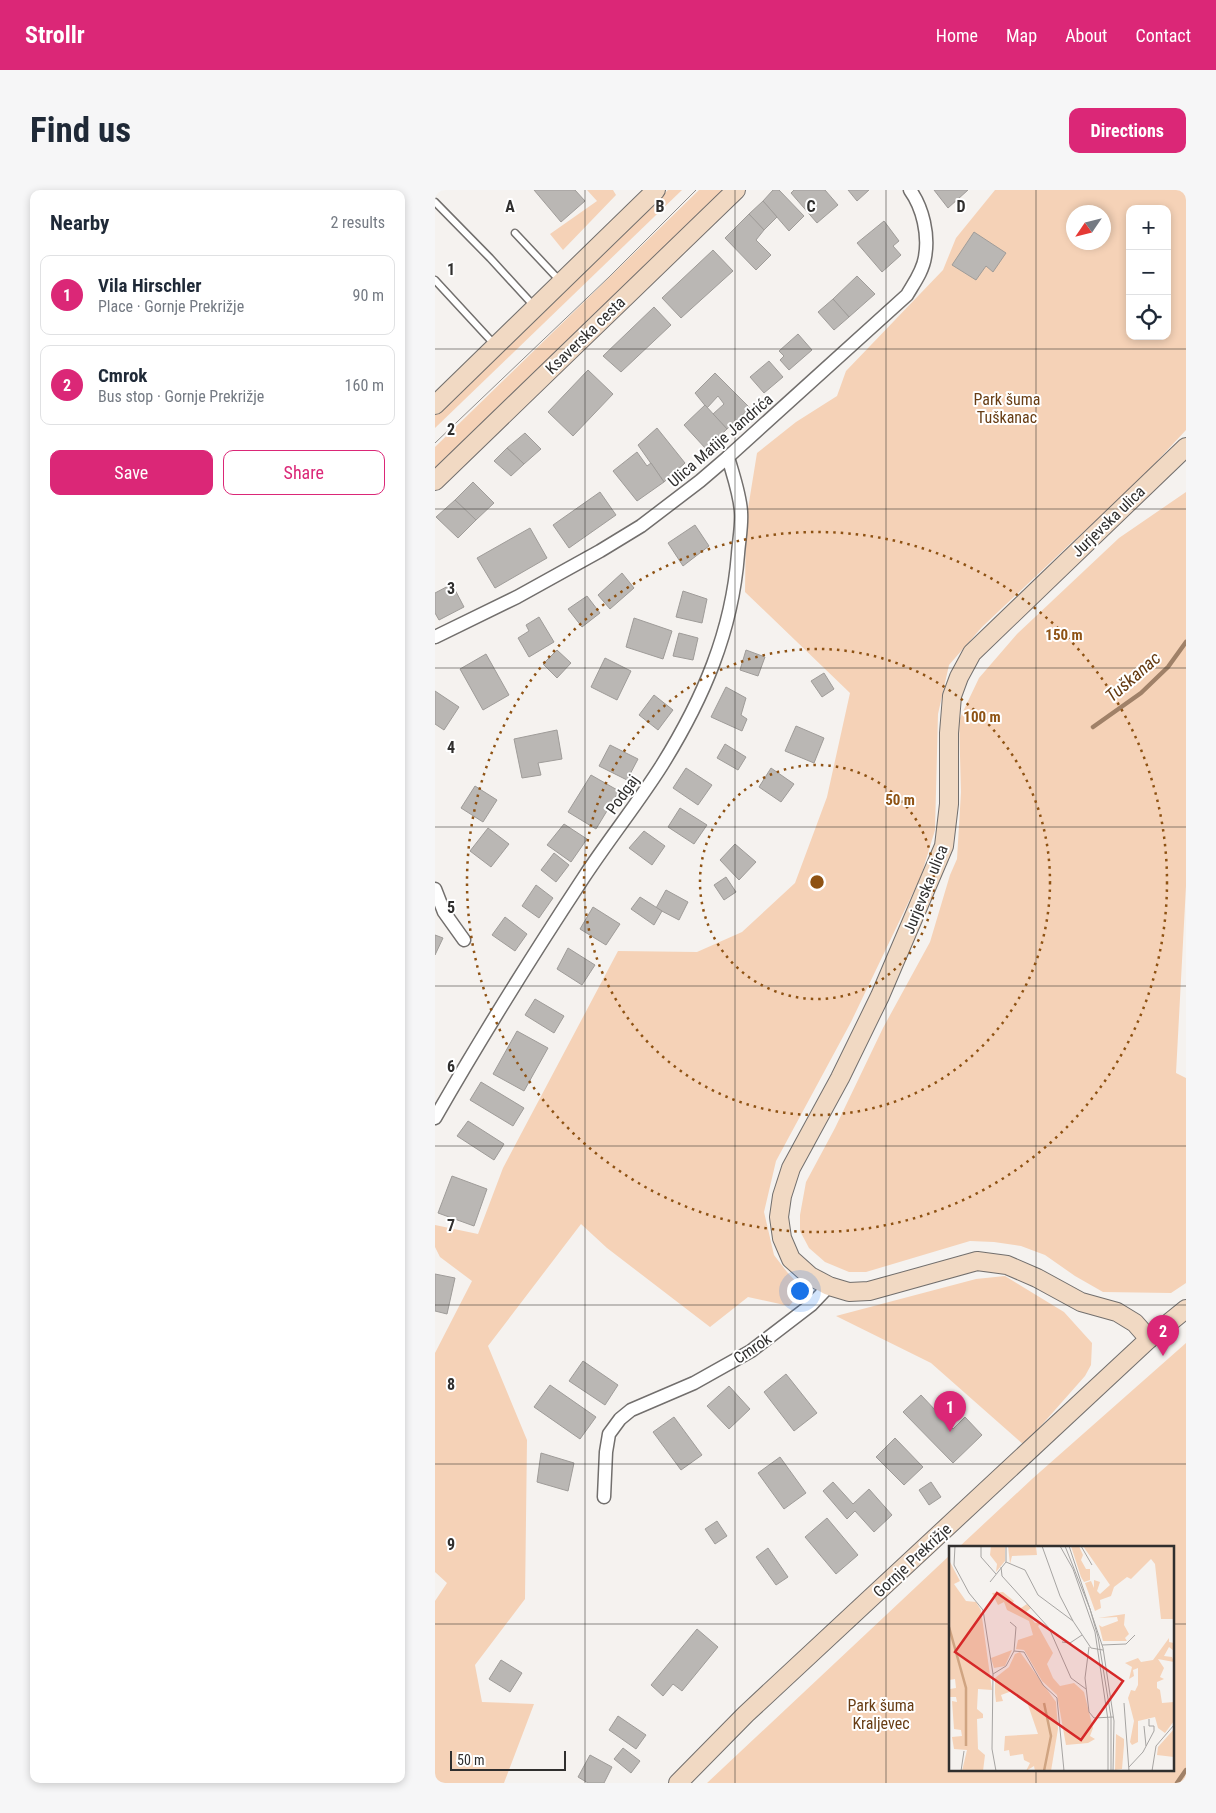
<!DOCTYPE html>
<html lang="en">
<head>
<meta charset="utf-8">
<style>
	:root { --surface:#fff; --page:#f6f6f7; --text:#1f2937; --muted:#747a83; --line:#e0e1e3; --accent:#db2777 }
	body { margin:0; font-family:"Roboto Condensed",sans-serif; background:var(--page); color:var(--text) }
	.controls { position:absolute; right:15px; top:15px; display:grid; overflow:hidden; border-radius:10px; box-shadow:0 2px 8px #0003 }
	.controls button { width:45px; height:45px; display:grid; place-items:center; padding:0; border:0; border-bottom:1px solid var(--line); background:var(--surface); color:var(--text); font:25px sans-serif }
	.compass { position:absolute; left:631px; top:15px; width:45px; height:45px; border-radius:50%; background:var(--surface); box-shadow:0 2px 8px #0003; rotate:235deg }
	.scale { position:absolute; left:15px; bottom:12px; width:116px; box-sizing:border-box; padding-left:5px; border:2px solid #302f2e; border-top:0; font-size:14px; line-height:18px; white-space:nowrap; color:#302f2e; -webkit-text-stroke:4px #fff; paint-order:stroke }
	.you { position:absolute; left:364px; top:1100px; width:18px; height:18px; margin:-12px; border:4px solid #fff; border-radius:50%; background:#1a73e8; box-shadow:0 0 0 8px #1a73e833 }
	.badge { display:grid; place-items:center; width:32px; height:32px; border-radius:50%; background:var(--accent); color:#fff; font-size:16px; font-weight:700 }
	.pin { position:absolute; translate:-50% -41px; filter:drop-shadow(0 1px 2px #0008) }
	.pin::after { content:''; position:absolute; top:26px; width:18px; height:15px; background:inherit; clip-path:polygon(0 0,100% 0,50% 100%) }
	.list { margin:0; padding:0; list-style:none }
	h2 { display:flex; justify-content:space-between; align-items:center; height:65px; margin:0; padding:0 20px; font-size:21px }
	h2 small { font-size:16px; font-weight:400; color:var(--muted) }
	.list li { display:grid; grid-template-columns:32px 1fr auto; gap:15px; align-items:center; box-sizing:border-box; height:80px; margin:0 10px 10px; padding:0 10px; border:1px solid var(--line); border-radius:10px }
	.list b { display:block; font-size:19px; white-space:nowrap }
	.list p { margin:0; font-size:16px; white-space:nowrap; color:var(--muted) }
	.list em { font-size:16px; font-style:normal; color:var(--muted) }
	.actions { display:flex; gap:10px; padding:15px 20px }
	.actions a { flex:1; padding:11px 0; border:1px solid var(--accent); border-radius:10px; text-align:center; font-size:18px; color:var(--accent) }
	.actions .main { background:var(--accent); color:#fff }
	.icon { flex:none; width:28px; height:28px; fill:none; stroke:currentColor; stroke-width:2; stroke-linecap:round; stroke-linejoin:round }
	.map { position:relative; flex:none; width:751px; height:1593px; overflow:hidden; border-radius:10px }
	header { display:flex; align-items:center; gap:30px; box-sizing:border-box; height:70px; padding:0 25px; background:var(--accent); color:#fff }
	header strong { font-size:24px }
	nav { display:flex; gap:28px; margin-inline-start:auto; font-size:18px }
	.intro { display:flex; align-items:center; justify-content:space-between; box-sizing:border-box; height:120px; padding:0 30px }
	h1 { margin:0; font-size:35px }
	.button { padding:12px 22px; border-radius:10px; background:var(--accent); color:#fff; font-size:18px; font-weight:700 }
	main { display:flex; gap:30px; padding:0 30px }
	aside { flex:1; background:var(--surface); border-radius:10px; box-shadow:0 2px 8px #0003 }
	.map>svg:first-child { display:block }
	.green { fill:#f5d2b7; fill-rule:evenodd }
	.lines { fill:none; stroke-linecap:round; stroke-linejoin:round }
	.stream { stroke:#a08168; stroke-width:4.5 }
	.building { fill:#bab7b4; stroke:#9f9c99 }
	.lane-casing { stroke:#726f6d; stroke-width:9 }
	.street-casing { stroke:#726f6d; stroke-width:15 }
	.secondary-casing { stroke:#726f6d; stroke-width:20 }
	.lane { stroke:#fff; stroke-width:6 }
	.street { stroke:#fff; stroke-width:12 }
	.secondary { stroke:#f1d9c3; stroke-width:18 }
	.tram { stroke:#908e8c; stroke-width:1 }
	.grid { fill:none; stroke:#302f2e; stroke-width:1; stroke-opacity:0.55 }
	.ring { fill:none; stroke:#8e5213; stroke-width:2.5; stroke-dasharray:2.5 5 }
	.labels { text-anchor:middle; stroke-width:4; stroke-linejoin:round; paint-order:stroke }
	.street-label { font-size:16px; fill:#302f2e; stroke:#fff }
	.park-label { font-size:16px; fill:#683d14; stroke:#fff }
	.water-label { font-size:18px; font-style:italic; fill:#653a11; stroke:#fff }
	.inset-river { fill:none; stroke:#d0a481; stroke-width:2.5 }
	.inset-road { fill:none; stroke:#a6a4a2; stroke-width:1 }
	.view { fill:#d62828; fill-opacity:0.15; stroke:#d62828; stroke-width:2.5 }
	.inset-edge { fill:none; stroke:#302f2e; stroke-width:2.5 }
	.grid-label { font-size:16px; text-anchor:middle; font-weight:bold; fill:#302f2e; stroke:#fff; stroke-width:4; stroke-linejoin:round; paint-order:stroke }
	.centre { fill:#8e5213; stroke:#fff; stroke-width:2.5 }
	.ring-label { font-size:15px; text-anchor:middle; font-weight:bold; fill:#8e5213; stroke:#fff; stroke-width:4; stroke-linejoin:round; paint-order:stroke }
</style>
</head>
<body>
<header>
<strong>Strollr</strong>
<nav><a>Home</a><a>Map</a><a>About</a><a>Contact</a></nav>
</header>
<div class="intro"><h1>Find us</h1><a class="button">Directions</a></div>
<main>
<aside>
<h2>Nearby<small>2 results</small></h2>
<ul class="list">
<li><span class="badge">1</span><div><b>Vila Hirschler</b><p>Place · Gornje Prekrižje</p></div><em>90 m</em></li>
<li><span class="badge">2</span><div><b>Cmrok</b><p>Bus stop · Gornje Prekrižje</p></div><em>160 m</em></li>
</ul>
<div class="actions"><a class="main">Save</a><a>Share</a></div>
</aside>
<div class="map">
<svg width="751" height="1593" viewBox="0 0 751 1593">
	<rect width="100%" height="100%" fill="#f5f2ef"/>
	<g class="green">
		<polygon points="152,0 178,0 181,5 128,60 115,44 162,11"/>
		<polygon points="233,0 247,0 0,238 0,225"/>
		<polygon points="264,0 289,0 0,278 0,257"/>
		<path d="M560 0H751V240L698 297 636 353 547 437 514 475 503 524 500 640 486 686 416 832 341 971 329 1022 339 1065 352 1082 369 1100 354 1116 313 1107 275 1137 172 1058 146 1034 53 1156 92 1250 90 1409 40 1475 47 1512 99 1514 69 1593H3L0 1589V1411L12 1393 0 1382V1163L37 1091 5 1067 0 1057V1035L43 1044 68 978 183 761 262 762 307 742 360 693 392 607 415 503 310 402 311 331 322 263 361 232 402 206 411 181 508 80 521 48ZM695 19H732V146H695ZM638 22H668V52H638Z"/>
		<polygon points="751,302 751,696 741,883 751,888 751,1093 736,1103 668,1102 640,1086 610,1065 586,1056 559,1052 535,1051 431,1082 414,1082 390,1072 374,1058 365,1041 365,1025 371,992 400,938 448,838 495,752 515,685 522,669 526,602 524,530 544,488 582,444 684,348"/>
		<polygon points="570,1086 629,1122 657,1153 656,1175 650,1186 589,1255 496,1173 401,1126 541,1089"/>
		<polygon points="751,1153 751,1593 272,1593 515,1365 515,1579 737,1579 737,1357 524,1357 597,1289"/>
	</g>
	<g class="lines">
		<g class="stream">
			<polyline points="658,537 706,503 733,477 751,452"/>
			<polyline points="742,1593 751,1580"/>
		</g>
	</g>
	<g class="building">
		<polygon points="99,0 140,0 150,11 126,32"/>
		<polygon points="338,0 344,0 369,26 354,41 328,11"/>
		<polygon points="359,0 390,0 403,15 382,33 356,3"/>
		<polygon points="413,0 434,0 422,11"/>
		<polygon points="499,0 533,0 513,18"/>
		<polygon points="328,11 342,27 329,40 314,24"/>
		<polygon points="314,24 329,40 321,50 336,65 321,80 290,48"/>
		<polygon points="449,31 464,51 458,56 466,65 447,82 422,53"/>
		<polygon points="539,42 571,63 558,82 551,76 541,90 517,75"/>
		<polygon points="278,60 298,81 246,128 227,108"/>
		<polygon points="422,86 440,104 414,127 398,109"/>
		<polygon points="398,109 414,127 399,140 383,122"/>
		<polygon points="219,117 236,135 186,182 168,166"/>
		<polygon points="363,144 377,160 354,180 345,170 349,166 344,161"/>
		<polygon points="334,171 348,187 329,203 315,187"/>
		<polygon points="153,180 178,204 138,246 113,222"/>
		<polygon points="280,183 315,218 292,239 278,224 289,214 283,206 272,218 260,203"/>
		<polygon points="270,215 292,239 271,259 249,235"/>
		<polygon points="222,238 250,273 229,292 203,255"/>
		<polygon points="90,243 106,259 89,274 72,258"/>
		<polygon points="72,258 89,274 76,286 59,271"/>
		<polygon points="202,262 212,276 216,273 229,292 202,311 178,281"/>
		<polygon points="38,292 59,313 41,330 20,310"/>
		<polygon points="165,302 181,325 134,358 118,335"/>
		<polygon points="20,310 41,330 23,348 1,327"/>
		<polygon points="260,335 274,356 248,376 233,353"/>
		<polygon points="95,338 112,368 60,398 42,368"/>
		<polygon points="187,383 199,398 175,419 163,405"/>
		<polygon points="17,394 29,417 4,430 0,423 0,403"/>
		<polygon points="248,401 272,409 267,433 241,427"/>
		<polygon points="152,406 165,423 147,437 133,419"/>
		<polygon points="104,427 119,452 94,467 83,448 94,441 91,435"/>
		<polygon points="199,428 237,441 228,469 191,457"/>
		<polygon points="244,443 263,448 258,470 238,466"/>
		<polygon points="122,460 136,473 122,488 108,474"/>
		<polygon points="311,460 330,467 323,486 305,480"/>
		<polygon points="51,464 74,505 48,520 25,479"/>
		<polygon points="170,468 196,481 182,510 156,497"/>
		<polygon points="389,483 399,499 387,507 376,491"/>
		<polygon points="291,497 311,508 306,525 312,529 307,541 276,527"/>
		<polygon points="0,501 24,517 9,540 0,534"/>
		<polygon points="219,505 238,520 223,540 204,525"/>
		<polygon points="361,536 389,548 379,573 350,561"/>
		<polygon points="122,540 127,569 103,573 106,585 87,588 79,549"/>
		<polygon points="290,554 311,567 303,580 282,568"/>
		<polygon points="175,555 203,569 192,590 164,576"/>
		<polygon points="251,578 277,595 263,615 238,598"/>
		<polygon points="336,578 359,594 346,612 324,597"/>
		<polygon points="156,585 184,601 161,639 133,622"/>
		<polygon points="40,596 62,610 48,632 26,618"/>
		<polygon points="245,618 272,635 259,654 233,637"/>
		<polygon points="129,634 152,649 136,672 112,655"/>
		<polygon points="53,638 74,654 56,677 35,661"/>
		<polygon points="209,641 230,656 217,675 194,658"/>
		<polygon points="300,654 321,672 304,690 285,670"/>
		<polygon points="119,663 134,675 121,692 106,680"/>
		<polygon points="291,687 301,702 289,710 279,695"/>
		<polygon points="101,695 118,708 104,728 87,716"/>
		<polygon points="231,700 253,712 244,730 221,718"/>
		<polygon points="205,707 227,721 219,735 196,719"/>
		<polygon points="158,717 185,734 171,755 145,739"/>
		<polygon points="70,727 92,744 80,761 57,745"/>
		<polygon points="0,745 8,748 0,765"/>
		<polygon points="133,758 160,775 147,795 122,779"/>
		<polygon points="100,809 129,826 119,843 90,825"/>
		<polygon points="82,841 113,858 89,901 58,884"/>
		<polygon points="46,892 89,918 78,936 35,910"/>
		<polygon points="33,931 69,954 59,970 22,946"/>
		<polygon points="17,986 52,999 39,1036 3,1023"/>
		<polygon points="0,1084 20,1088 12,1124 0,1121"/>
		<polygon points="148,1171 183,1195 170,1215 134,1191"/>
		<polygon points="351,1184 382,1223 359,1241 329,1202"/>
		<polygon points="115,1195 161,1227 145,1249 99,1217"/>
		<polygon points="294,1196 315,1219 294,1239 272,1216"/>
		<polygon points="486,1205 518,1239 530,1227 547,1245 518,1273 468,1222"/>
		<polygon points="239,1227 267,1265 246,1280 218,1242"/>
		<polygon points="460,1248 488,1277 469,1295 441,1267"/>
		<polygon points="106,1263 139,1273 133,1301 102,1292"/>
		<polygon points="345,1267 371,1303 349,1319 323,1283"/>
		<polygon points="398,1292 418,1314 434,1299 457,1325 439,1342 420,1321 412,1329 388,1301"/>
		<polygon points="496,1292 506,1307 494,1315 484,1300"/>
		<polygon points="392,1328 423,1365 401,1384 370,1347"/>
		<polygon points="282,1331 292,1346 280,1354 270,1339"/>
		<polygon points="333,1358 353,1387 341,1395 321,1367"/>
		<polygon points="262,1439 283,1457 247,1501 238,1494 228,1506 216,1495"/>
		<polygon points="66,1470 87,1483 75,1502 54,1489"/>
		<polygon points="183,1526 211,1545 201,1559 174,1540"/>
		<polygon points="188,1558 205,1571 196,1583 179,1569"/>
		<polygon points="155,1565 177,1577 169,1593 153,1593 143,1587"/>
	</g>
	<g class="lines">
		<g class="lane-casing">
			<g id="lane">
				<polyline points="0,12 55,68 99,116"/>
				<polyline points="80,43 126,92"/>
				<polyline points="0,90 60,155"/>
			</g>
		</g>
		<g class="street-casing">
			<g id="street">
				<path d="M0 447 82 407 165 361 206 336 265 291 293 267 472 105C479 93 488 81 490 67 494 45 488 18 475 0"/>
				<polyline points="0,699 9,722 29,750"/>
				<path d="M0 928C47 846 97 766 149 687 174 649 203 613 227 575 268 509 297 442 303 364 304 350 307 336 306 322 305 304 298 285 293 267"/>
				<polyline points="169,1307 171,1262 174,1244 185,1229 196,1220 259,1193 316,1161 376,1115 394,1096"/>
			</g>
		</g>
		<g class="secondary-casing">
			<g id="secondary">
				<polyline points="0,215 221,0"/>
				<polyline points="0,291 301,0"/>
				<polyline points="714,1149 700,1133 682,1122 646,1112 602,1088 572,1075 542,1071 434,1101 414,1102 394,1096 375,1086 356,1069 347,1048 344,1027 347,1006 356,978 405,888 445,806 509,656 514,614 514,543 517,506 524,487 537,463 751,257"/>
				<polyline points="243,1593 311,1524 714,1149 751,1119"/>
			</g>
		</g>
		<use href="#lane" class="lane"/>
		<use href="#street" class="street"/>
		<use href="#secondary" class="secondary"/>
		<polyline class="tram" points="0,253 174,87 261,0"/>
	</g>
	<path class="grid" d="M150 0V1593M300 0V1593M451 0V1593M601 0V1357M0 159H751M0 319H751M0 478H751M0 637H751M0 796H751M0 956H751M0 1115H751M0 1274H751M0 1434H515M737 1434H751M601 1579V1593"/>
	<g class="ring">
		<circle cx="382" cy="692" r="117"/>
		<circle cx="382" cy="692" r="233"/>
		<circle cx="382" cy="692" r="350"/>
	</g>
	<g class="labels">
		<g class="street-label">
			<text transform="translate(150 145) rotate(-44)" y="6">Ksaverska cesta</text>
			<text transform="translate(285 250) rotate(-41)" y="6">Ulica Matije Jandrića</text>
			<text transform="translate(673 331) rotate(-44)" y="6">Jurjevska ulica</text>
			<text transform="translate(187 604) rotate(-55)" y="6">Podgaj</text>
			<text transform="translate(490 699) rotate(-68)" y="6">Jurjevska ulica</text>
			<text transform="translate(317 1158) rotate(-34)" y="6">Cmrok</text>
			<text transform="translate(477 1370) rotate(-43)" y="6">Gornje Prekrižje</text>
		</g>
		<g class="park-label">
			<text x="572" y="215">Park šuma<tspan x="572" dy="18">Tuškanac</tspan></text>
			<text x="446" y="1521">Park šuma<tspan x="446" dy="18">Kraljevec</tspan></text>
		</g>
		<g class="water-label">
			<text transform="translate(698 487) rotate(-41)" y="6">Tuškanac</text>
		</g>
	</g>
	<g transform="translate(514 1356)">
		<rect width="225" height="225" fill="#f5f2ef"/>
		<path d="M42 0H56V15L47 26 48 18 41 9ZM59 0H87L88 9 63 10 61 18ZM122 0H130L134 9 132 14 137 23H141V34L135 36 132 31ZM134 0H225V73H212L206 18 202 13 182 33 178 31 165 41 162 50 151 54 152 62 146 65 136 37 142 35 145 42V34L151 36 148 45 151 48 161 39ZM0 3 1 16 11 35 5 38 17 55 27 56 32 64 43 144 29 143 28 163 34 168V172L28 173 29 203 36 209 34 225H13L18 204 5 203 3 191 13 190 12 184 5 183 3 155 8 156 7 151H1V143L7 142 6 133 0 134ZM54 46 65 55 63 58 72 62 78 58 82 62 77 66 86 77H93L89 80 104 107 98 118 104 132 111 140 125 137 135 146 144 182 141 190 146 193 139 197 117 199 108 149 93 135 75 104 67 103 69 94 84 89 80 75 58 64 55 56 49 59 43 47ZM176 68 175 79 180 88 176 92 178 95H154L150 79 153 81 169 75 168 71 149 72ZM220 92V96L225 97V105L220 101 215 110 223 111 225 116 209 113 215 122 211 131 215 133 208 136V142L211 144 213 157 225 156V175L216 187 209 182 206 171 189 175V196L183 199 181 196 185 175 179 152 182 144 186 145 189 139V122L184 124 185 130 180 133 183 121 176 117 189 112 192 116 204 114ZM63 104 56 120 45 122 42 112ZM71 106 107 156 109 183 102 225H86L85 220 77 225 81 217 75 214 74 208 61 210 60 204 55 205 56 190 89 188 78 156 63 145 52 149 54 155 47 156 46 147V132L60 121 66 108ZM225 183V211L208 209 209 201ZM167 188 175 193V199L173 223 166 224Z" fill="#f5d2b7"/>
		<path class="inset-river" d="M0 81 17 142V200M95 225 102 190 95 157"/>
		<path class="inset-road" d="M6 0 5 19 20 47 34 64 44 128 43 203 47 225M32 0V11L47 28M93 0 111 50 124 75 142 102 154 104M111 0 124 23 146 86 159 174V225M116 0 141 63 149 91 162 171V225M120 0 154 102 165 175 164 225M132 0 143 19M57 16 76 24 89 49 124 75M57 16V0M52 21 53 30 100 82 122 132 137 143M41 36 57 16M113 96 121 97 133 89M153 99 177 98 186 89M140 101 136 132 140 166 145 172 164 171M65 105 75 106 94 139 108 152 115 225M44 128 57 120 65 105 67 81 61 76M175 157 180 225M195 180 197 200M180 221 194 206 205 185V180H200V173M12 225 15 205M203 225 207 200 225 179"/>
		<path class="view" d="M48 47 174 135 132 194 6 106Z"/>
		<rect width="225" height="225" class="inset-edge"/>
	</g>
	<g class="grid-label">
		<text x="75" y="22">A</text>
		<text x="225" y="22">B</text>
		<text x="376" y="22">C</text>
		<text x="526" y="22">D</text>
		<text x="16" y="85">1</text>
		<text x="16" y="245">2</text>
		<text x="16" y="404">3</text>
		<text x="16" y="563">4</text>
		<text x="16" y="723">5</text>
		<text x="16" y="882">6</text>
		<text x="16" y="1041">7</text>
		<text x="16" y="1200">8</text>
		<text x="16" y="1360">9</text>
	</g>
	<circle cx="382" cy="692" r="8" class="centre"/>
	<g class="ring-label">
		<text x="629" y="450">150 m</text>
		<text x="547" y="532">100 m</text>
		<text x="465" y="615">50 m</text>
	</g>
</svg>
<div class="controls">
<button>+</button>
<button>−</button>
<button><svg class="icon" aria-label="locate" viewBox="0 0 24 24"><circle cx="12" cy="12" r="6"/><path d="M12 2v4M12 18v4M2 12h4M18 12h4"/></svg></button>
</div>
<svg class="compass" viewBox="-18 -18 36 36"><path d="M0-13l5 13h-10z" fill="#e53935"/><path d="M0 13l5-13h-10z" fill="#747a83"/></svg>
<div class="scale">50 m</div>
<div class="you"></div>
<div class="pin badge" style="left:515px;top:1242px">1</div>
<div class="pin badge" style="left:728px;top:1166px">2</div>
</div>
</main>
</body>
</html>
